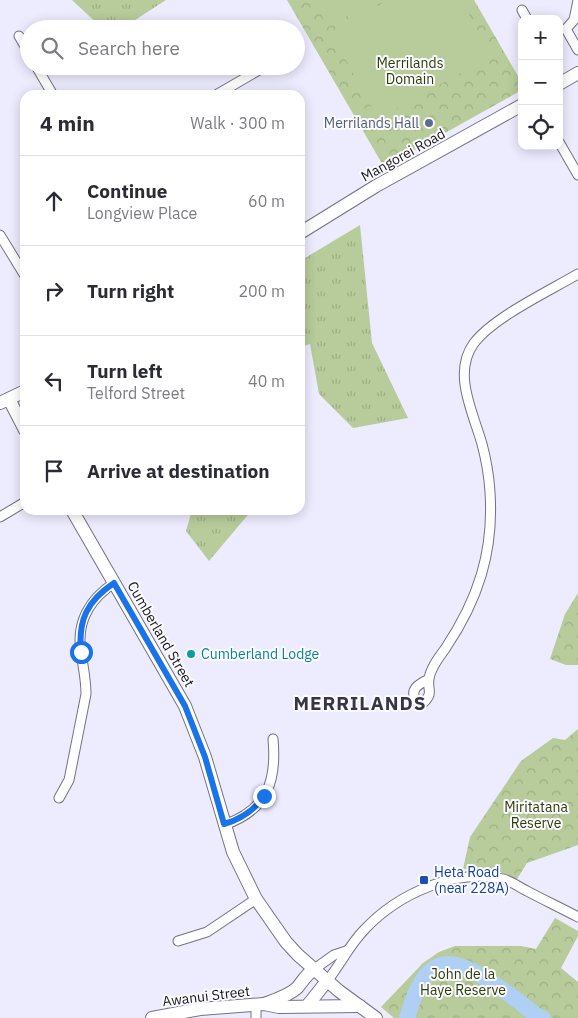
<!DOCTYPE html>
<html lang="en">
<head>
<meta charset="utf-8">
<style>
	:root { --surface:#fff; --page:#f2f2f3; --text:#2b2b33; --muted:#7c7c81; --line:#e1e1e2 }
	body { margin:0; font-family:"IBM Plex Sans",sans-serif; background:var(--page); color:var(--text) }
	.controls { position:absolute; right:15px; top:15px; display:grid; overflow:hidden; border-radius:10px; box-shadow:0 2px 12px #0003 }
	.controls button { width:45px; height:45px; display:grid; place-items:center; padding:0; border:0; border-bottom:1px solid var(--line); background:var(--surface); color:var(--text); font:25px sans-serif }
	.stop { position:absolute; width:15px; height:15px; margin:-11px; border:4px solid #1a73e8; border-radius:50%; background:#fff }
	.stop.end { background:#1a73e8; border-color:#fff; box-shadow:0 1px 5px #0008 }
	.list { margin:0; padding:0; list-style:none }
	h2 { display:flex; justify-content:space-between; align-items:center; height:65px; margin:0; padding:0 20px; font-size:21px }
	h2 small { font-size:16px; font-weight:400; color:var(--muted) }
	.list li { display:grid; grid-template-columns:32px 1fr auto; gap:15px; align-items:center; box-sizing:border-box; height:90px; padding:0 20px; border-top:1px solid var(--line) }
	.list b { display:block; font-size:19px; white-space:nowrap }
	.list p { margin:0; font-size:16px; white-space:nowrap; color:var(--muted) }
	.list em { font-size:16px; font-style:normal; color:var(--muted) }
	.icon { flex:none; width:28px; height:28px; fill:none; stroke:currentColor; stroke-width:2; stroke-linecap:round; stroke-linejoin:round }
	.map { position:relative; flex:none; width:578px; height:1018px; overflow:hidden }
	.search { position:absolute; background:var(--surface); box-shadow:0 2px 12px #0003; left:20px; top:20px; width:285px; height:55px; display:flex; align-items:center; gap:12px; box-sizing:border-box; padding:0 18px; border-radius:28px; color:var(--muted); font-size:19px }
	.panel { position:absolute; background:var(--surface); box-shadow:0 2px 12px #0003; left:20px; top:90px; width:285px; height:425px; border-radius:15px }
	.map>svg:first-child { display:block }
	.grass { fill:url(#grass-tufts) }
	.forest { fill:url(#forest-crowns) }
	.garden { fill:#b7cc9a }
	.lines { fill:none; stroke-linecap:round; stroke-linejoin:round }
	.river { stroke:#b0cff4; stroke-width:16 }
	.street-casing { stroke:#747182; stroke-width:11 }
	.secondary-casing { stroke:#747182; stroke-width:14 }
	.street { stroke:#fff; stroke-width:9 }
	.secondary { stroke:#fff; stroke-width:12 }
	.route { stroke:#1a73e8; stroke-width:6 }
	.service-dot { fill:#5c6f8a; stroke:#fbfafe; stroke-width:2 }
	.culture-dot { fill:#0f9aa8; stroke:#fbfafe; stroke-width:2 }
	.transit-dot { fill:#1a4fb4; stroke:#fbfafe; stroke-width:2 }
	.labels { text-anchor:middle; stroke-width:4; stroke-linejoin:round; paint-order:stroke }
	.park-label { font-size:14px; fill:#2c3e07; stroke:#fbfafe }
	.service-label { font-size:14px; fill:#4e5e75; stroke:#fbfafe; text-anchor:end }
	.street-label { font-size:14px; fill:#16161c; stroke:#fbfafe }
	.culture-label { font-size:14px; fill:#0d838f; stroke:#fbfafe; text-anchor:start }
	.transit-label { font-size:14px; fill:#164399; stroke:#fbfafe; text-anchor:start }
	.district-label { font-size:19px; font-weight:bold; letter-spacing:1px; fill:#373544; stroke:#fbfafe }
</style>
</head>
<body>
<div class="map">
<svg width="578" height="1018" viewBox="0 0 578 1018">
	<defs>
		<pattern id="grass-tufts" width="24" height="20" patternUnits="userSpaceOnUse" patternTransform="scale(1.25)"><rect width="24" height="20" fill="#b7cc9a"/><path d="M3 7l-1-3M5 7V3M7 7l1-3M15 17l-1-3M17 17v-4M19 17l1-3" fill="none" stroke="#9dae84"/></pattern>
		<pattern id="forest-crowns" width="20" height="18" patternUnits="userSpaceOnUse" patternTransform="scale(1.25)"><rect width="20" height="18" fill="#b7cc9a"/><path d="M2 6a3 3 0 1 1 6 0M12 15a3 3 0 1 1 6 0" fill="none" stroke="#9dae84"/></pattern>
	</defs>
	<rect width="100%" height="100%" fill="#edebfe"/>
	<g class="grass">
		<polygon points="72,0 166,0 121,29 103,29"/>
		<polygon points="360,225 372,343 408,418 353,428 319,394 310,344 300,347 300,261"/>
		<polygon points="192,510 252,510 209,561 186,531"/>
	</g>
	<g class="forest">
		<polygon points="287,0 474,0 522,83 522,90 384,167"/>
		<polygon points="578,593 578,665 566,665 550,659 565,614"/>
		<polygon points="578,729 578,845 527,863 517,879 489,868 463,869 470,837 521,761 553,738 565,740"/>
		<polygon points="555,918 578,931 578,936 561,968 578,982 578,1018 394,1018 381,1007 423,963 439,952 455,946 521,946 536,949"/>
	</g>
	<g class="garden">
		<polygon points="313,0 376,0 328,27"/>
		<polygon points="388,0 461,0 491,56 378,119 331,32"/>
	</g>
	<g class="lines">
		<path class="river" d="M407 1018C413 1000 419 975 438 966 463 954 516 1000 536 1015L543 1018"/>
		<g class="street-casing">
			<g id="street">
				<polyline points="578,0 574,20 566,29 578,50"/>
				<polyline points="522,10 527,19"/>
				<polyline points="19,36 29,53"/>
				<polyline points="36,66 53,95"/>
				<polyline points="216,95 259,70"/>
				<polyline points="559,142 578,175"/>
				<polyline points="0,235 25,276"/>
				<polyline points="0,517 25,502"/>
				<path d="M429 679C419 684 409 689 416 701L423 703C434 693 427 690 429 679 430 669 439 657 445 649 478 600 494 552 490 492 489 476 486 459 482 444 473 412 452 373 474 343 494 317 549 291 578 274"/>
				<path d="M59 798 69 780 86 694C86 679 83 667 81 652 76 622 90 599 114 583"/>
				<path d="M224 825C267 810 277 782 273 739"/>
				<polyline points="178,941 207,932 256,899"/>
				<polyline points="313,970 334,955 346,951"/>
				<path d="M327 981C341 964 349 945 365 929 398 894 455 868 503 879 511 881 519 887 527 891 544 900 561 908 578 917"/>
				<polyline points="256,1005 256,1018"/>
			</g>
		</g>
		<g class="secondary-casing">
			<g id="secondary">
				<polyline points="559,84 578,73"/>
				<polyline points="300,233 376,186 522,105"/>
				<polyline points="9,399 25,430"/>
				<polyline points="0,403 25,391"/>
				<polyline points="72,510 185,706 205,757 233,852 256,899 286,942 298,955 339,991 376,1018"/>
				<path d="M264 1004C275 1000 288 996 297 988 302 982 306 975 313 970"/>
				<polyline points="307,1006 327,981"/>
				<polyline points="152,1018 200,1009 264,1004 279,1007 360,1006"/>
			</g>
		</g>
		<use href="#street" class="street"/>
		<use href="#secondary" class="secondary"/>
	</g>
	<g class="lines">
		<path class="route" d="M81 652C78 620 87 601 114 583L185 706 205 757 224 824C241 819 254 811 264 796"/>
	</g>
	<circle class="service-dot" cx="429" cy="123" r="5"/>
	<circle class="culture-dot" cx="191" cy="654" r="5"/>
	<rect class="transit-dot" x="419" y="875" width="10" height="10" rx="2.5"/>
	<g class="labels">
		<g class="park-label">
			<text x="410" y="68">Merrilands<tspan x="410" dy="16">Domain</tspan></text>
			<text x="536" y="812">Miritatana<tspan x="536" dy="16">Reserve</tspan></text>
			<text x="463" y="979">John de la<tspan x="463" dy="16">Haye Reserve</tspan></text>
		</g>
		<g class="service-label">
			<text x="419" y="128">Merrilands Hall</text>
		</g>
		<g class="street-label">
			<text transform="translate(403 155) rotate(-29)" y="5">Mangorei Road</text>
			<text transform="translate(161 634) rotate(60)" y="5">Cumberland Street</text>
			<text transform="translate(206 996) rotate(-7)" y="5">Awanui Street</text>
		</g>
		<g class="culture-label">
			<text x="201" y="659">Cumberland Lodge</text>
		</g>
		<g class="transit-label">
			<text x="434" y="877">Heta Road<tspan x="434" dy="16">(near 228A)</tspan></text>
		</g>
		<g class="district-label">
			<text x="360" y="710">MERRILANDS</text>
		</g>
	</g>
</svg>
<div class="controls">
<button>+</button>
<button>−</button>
<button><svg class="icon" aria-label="locate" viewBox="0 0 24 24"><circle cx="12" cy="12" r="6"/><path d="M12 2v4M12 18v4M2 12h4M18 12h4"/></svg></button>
</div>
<div class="stop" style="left:81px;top:652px"></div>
<div class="stop end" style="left:264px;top:796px"></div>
<div class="search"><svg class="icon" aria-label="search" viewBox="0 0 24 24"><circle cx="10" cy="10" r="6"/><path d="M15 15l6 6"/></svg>Search here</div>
<section class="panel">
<h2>4 min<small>Walk · 300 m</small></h2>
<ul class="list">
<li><svg class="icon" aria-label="ahead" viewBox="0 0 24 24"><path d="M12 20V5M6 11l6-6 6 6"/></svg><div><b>Continue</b><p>Longview Place</p></div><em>60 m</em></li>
<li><svg class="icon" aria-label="right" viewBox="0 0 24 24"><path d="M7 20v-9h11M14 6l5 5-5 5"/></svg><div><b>Turn right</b></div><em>200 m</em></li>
<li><svg class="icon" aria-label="left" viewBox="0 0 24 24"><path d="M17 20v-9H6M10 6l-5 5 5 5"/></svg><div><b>Turn left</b><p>Telford Street</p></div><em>40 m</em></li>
<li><svg class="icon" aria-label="arrive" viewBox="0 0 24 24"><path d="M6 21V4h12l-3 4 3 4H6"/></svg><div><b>Arrive at destination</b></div></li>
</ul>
</section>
</div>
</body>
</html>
